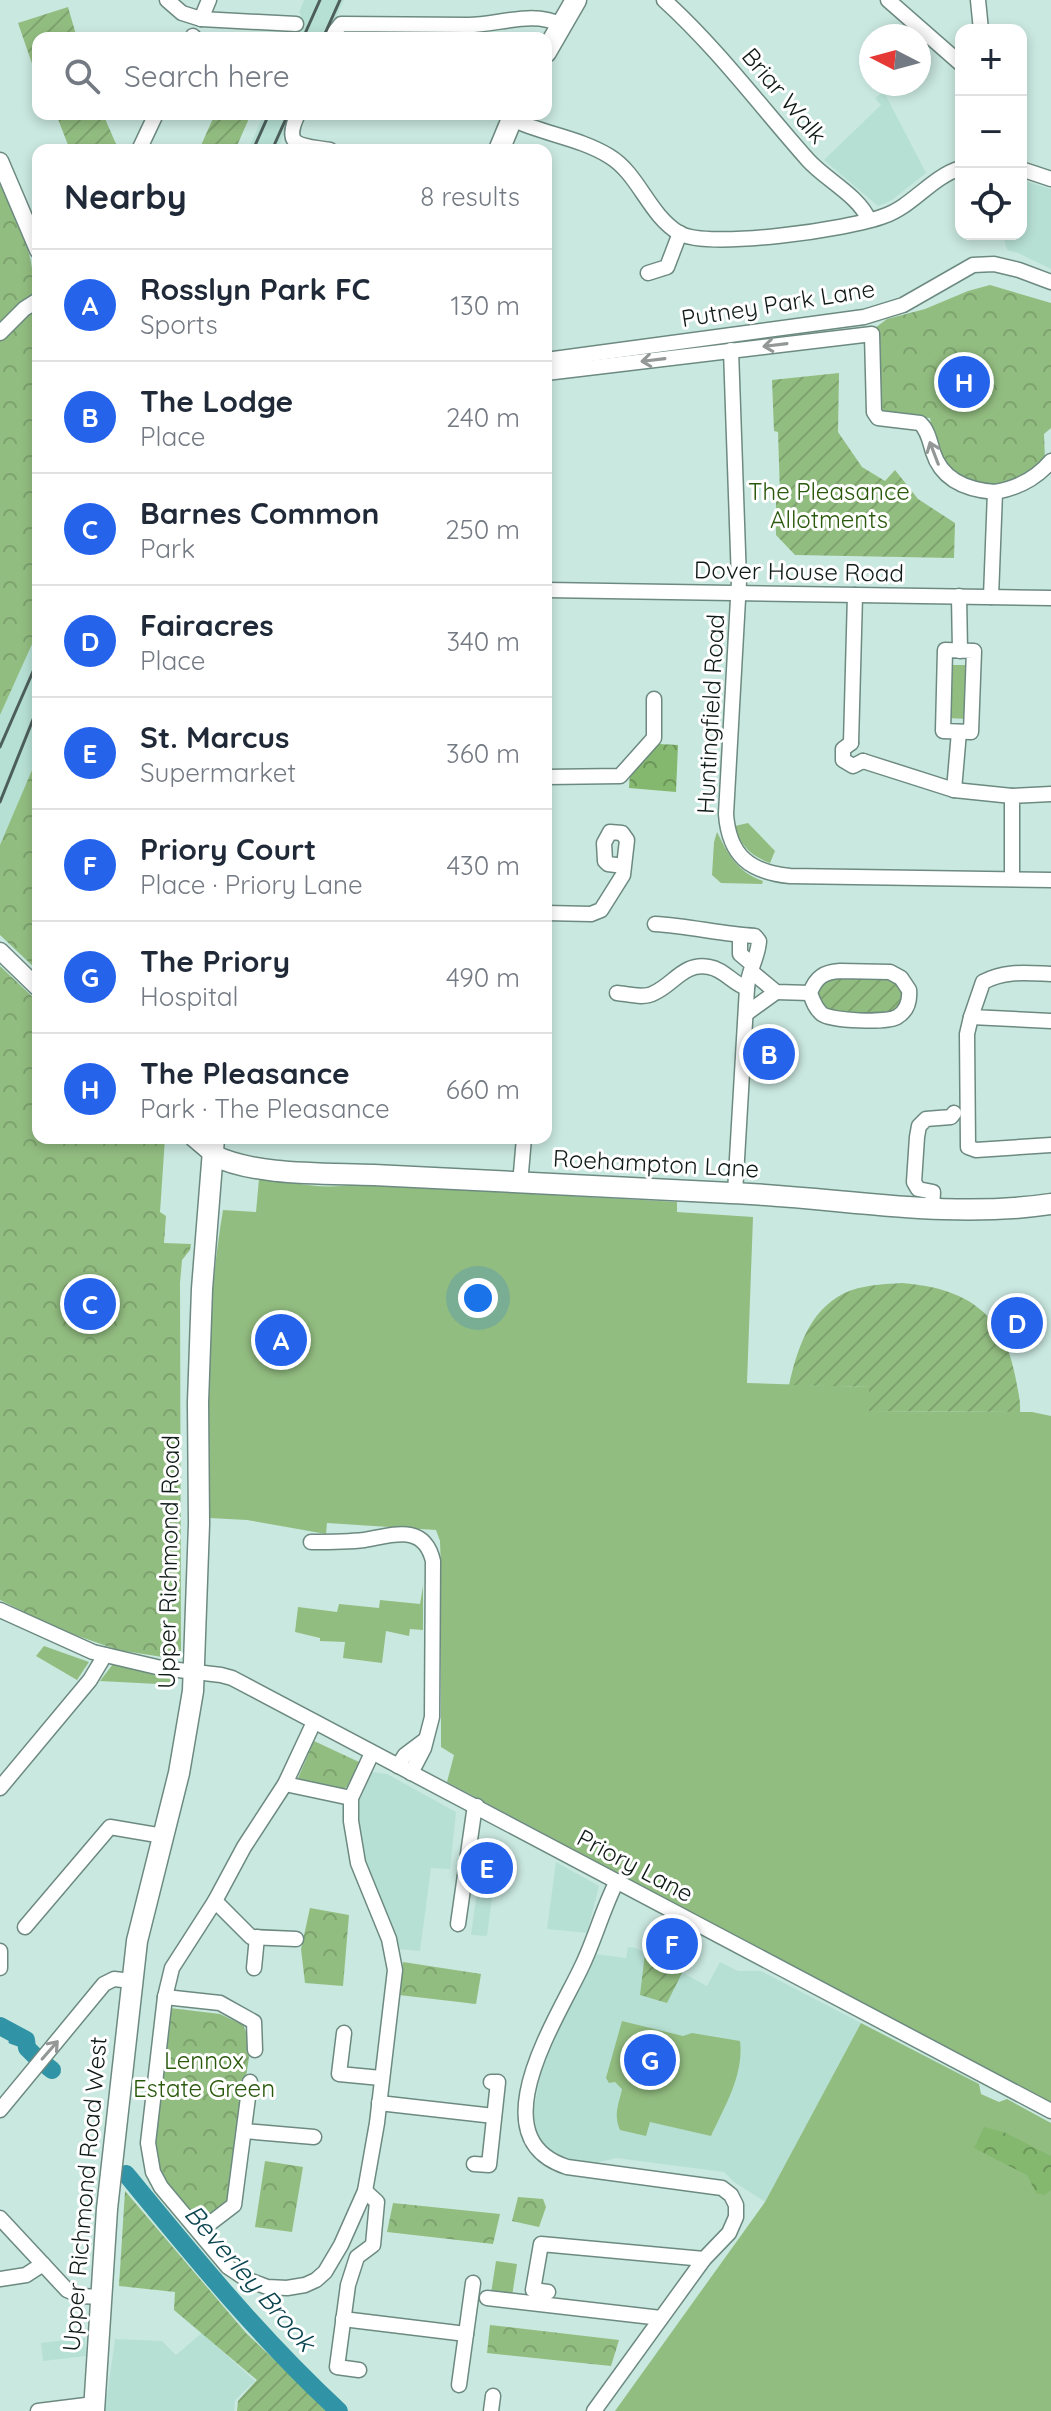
<!DOCTYPE html>
<html lang="en">
<head>
<meta charset="utf-8">
<style>
	:root { --surface:#fff; --page:#f6f6f7; --text:#1f2937; --muted:#747a83; --line:#e0e1e3; --accent:#2563eb }
	body { margin:0; font-family:Quicksand,sans-serif; background:var(--page); color:var(--text) }
	.controls { position:absolute; right:24px; top:24px; display:grid; overflow:hidden; border-radius:16px; box-shadow:0 4px 12px #0003 }
	.controls button { width:72px; height:72px; display:grid; place-items:center; padding:0; border:0; border-bottom:2px solid var(--line); background:var(--surface); color:var(--text); font:40px sans-serif }
	.compass { position:absolute; left:859px; top:24px; width:72px; height:72px; border-radius:50%; background:var(--surface); box-shadow:0 4px 12px #0003; rotate:276deg }
	.you { position:absolute; left:478px; top:1298px; width:28px; height:28px; margin:-20px; border:6px solid #fff; border-radius:50%; background:#1a73e8; box-shadow:0 0 0 12px #1a73e833 }
	.badge { display:grid; place-items:center; width:52px; height:52px; border-radius:50%; background:var(--accent); color:#fff; font-size:26px; font-weight:700 }
	.pin { position:absolute; translate:-50% -50%; border:4px solid #fff; box-shadow:0 2px 8px #0006 }
	.list { margin:0; padding:0; list-style:none }
	h2 { display:flex; justify-content:space-between; align-items:center; height:104px; margin:0; padding:0 32px; font-size:34px }
	h2 small { font-size:26px; font-weight:400; color:var(--muted) }
	.list li { display:grid; grid-template-columns:52px 1fr auto; gap:24px; align-items:center; box-sizing:border-box; height:112px; padding:0 32px; border-top:2px solid var(--line) }
	.list b { display:block; font-size:30px; white-space:nowrap }
	.list p { margin:0; font-size:26px; white-space:nowrap; color:var(--muted) }
	.list em { font-size:26px; font-style:normal; color:var(--muted) }
	.icon { flex:none; width:44px; height:44px; fill:none; stroke:currentColor; stroke-width:2; stroke-linecap:round; stroke-linejoin:round }
	.map { position:relative; flex:none; width:1051px; height:2411px; overflow:hidden }
	.search { position:absolute; background:var(--surface); box-shadow:0 4px 12px #0003; left:32px; top:32px; width:520px; height:88px; display:flex; align-items:center; gap:20px; box-sizing:border-box; padding:0 28px; border-radius:16px; color:var(--muted); font-size:30px }
	.panel { position:absolute; background:var(--surface); box-shadow:0 4px 12px #0003; left:32px; top:144px; width:520px; height:1000px; border-radius:16px }
	.map>svg:first-child { display:block }
	.built { fill:#b7e0d4 }
	.grass { fill:#92bd80 }
	.forest { fill:url(#forest-crowns) }
	.park { fill:url(#park-crowns) }
	.garden { fill:url(#garden-furrows) }
	.lines { fill:none; stroke-linecap:round; stroke-linejoin:round }
	.stream { stroke:#3193a6; stroke-width:3 }
	.river { stroke:#3193a6; stroke-width:18 }
	.minor-casing { stroke:#6d8a81; stroke-width:17 }
	.major-casing { stroke:#6d8a81; stroke-width:19 }
	.highway-casing { stroke:#6d8a81; stroke-width:23 }
	.minor { stroke:#fff; stroke-width:14 }
	.major { stroke:#fff; stroke-width:16 }
	.highway { stroke:#fff; stroke-width:20 }
	.rail { stroke:#4d5f5a; stroke-width:3 }
	.oneway { stroke:#939897 }
	.labels { text-anchor:middle; stroke-width:6; stroke-linejoin:round; paint-order:stroke }
	.street-label { font-size:24px; fill:#101b18; stroke:#fff }
	.park-label { font-size:24px; fill:#2a590c; stroke:#fff }
	.water-label { font-size:26px; font-style:italic; fill:#0b4550; stroke:#fff }
</style>
</head>
<body>
<div class="map">
<svg width="1051" height="2411" viewBox="0 0 1051 2411">
	<defs>
		<pattern id="forest-crowns" width="20" height="18" patternUnits="userSpaceOnUse" patternTransform="scale(2)"><rect width="20" height="18" fill="#84b86e"/><path d="M2 6a3 3 0 1 1 6 0M12 15a3 3 0 1 1 6 0" fill="none" stroke="#6b9559"/></pattern>
		<pattern id="park-crowns" width="20" height="18" patternUnits="userSpaceOnUse" patternTransform="scale(2)"><rect width="20" height="18" fill="#92bd80"/><path d="M2 6a3 3 0 1 1 6 0M12 15a3 3 0 1 1 6 0" fill="none" stroke="#7da26e"/></pattern>
		<pattern id="garden-furrows" width="10" height="10" patternUnits="userSpaceOnUse" patternTransform="scale(2)"><rect width="10" height="10" fill="#92bd80"/><path d="M-1 1l2-2M0 10L10 0M9 11l2-2" fill="none" stroke="#7da26e"/></pattern>
	</defs>
	<rect width="100%" height="100%" fill="#c9e8df"/>
	<g class="built">
		<polygon points="304,0 344,0 326,38 297,38 301,14 299,13"/>
		<polygon points="884,92 926,173 892,200 878,206 824,160 881,105 875,98"/>
		<polygon points="264,114 293,114 277,150 248,150"/>
		<polygon points="1021,180 1051,189 1051,269 1018,253 1007,250 1003,234 1021,234"/>
		<polygon points="38,631 38,756 0,845 0,715"/>
		<polygon points="372,1772 387,1774 456,1812 450,1869 431,1868 420,1951 398,1949 370,1880 360,1844 358,1807 363,1786"/>
		<polygon points="483,1849 498,1851 487,1936 471,1935"/>
		<polygon points="556,1862 599,1886 587,1933 547,1929"/>
		<polygon points="628,1947 636,1948 707,1986 720,1962 738,1971 761,1971 861,2023 765,2202 734,2182 724,2172 616,2158 588,2165 562,2160 546,2152 531,2125 545,2050 587,1975 595,1954 626,1958"/>
		<polygon points="202,2333 255,2381 235,2400 234,2411 105,2411 115,2339 162,2341 176,2355"/>
		<polygon points="85,2338 86,2356 43,2361 41,2343"/>
	</g>
	<g class="grass">
		<polygon points="948,665 969,665 968,719 946,718"/>
		<path d="M748 823 775 851 770 863C751 856 740 846 735 826Z"/>
		<path d="M717 832C728 854 737 872 763 881L762 884 721 883 712 875 714 842Z"/>
		<path d="M259 1179C295 1181 318 1191 355 1184L677 1202V1212L753 1217 747 1383 869 1387V1411L1032 1412 1051 1416V2103L447 1782 454 1755 441 1747V1570L440 1541 436 1530 327 1523 326 1534 247 1520 209 1518C206 1415 206 1311 223 1210L256 1212Z"/>
		<polygon points="423,1586 423,1630 410,1629 409,1636 386,1631 382,1663 343,1658 345,1642 320,1641 320,1638 295,1632 298,1607 337,1612 339,1604 379,1608 380,1600 420,1604"/>
		<polygon points="44,1646 89,1662 77,1680 36,1656"/>
		<polygon points="113,1664 176,1678 177,1685 100,1681"/>
		<path d="M622 2021 683 2036 692 2033 740 2041C744 2075 725 2106 711 2136L650 2122 646 2136 620 2130C613 2114 619 2104 622 2089L615 2082 609 2083 606 2078Z"/>
		<polygon points="861,2023 979,2084 981,2094 999,2102 1007,2099 1051,2123 1051,2411 615,2411 765,2202"/>
		<polygon points="496,2261 517,2264 512,2296 491,2293"/>
	</g>
	<g class="forest">
		<polygon points="658,744 678,745 676,792 629,788 630,772"/>
		<polygon points="984,2127 1006,2133 1051,2156 1051,2190 1045,2195 1036,2193 1027,2175 974,2148"/>
	</g>
	<g class="park">
		<path d="M0 185C16 220 36 253 33 293L38 300V631L0 715Z"/>
		<path d="M990 285 1051 303V428L1044 434 1045 460C1015 489 962 498 939 454 933 442 932 430 930 418L888 416 878 408 875 328 887 319 925 309 968 291Z"/>
		<polygon points="38,756 38,971 0,935 0,845"/>
		<polygon points="0,966 38,1002 38,1138 165,1138 160,1212 166,1216 164,1243 191,1244 190,1250 182,1260 180,1283 181,1651 175,1659 118,1650 61,1630 0,1600"/>
		<polygon points="314,1741 359,1762 347,1787 341,1790 304,1782 298,1778"/>
		<polygon points="310,1908 349,1915 343,1986 305,1983 301,1949"/>
		<polygon points="403,1962 481,1974 476,2004 399,1995"/>
		<path d="M170 2008 220 2014 243 2025 251 2043 228 2203 202 2225C182 2200 154 2176 153 2143Z"/>
		<polygon points="265,2161 303,2167 292,2232 255,2227"/>
		<polygon points="518,2197 543,2199 546,2207 539,2227 512,2221"/>
		<polygon points="393,2203 500,2214 493,2244 387,2232"/>
		<polygon points="490,2325 619,2340 611,2366 487,2353"/>
	</g>
	<g class="garden">
		<polygon points="68,7 77,38 38,38 38,81 18,23"/>
		<polygon points="56,114 103,114 116,144 114,150 70,150"/>
		<polygon points="215,114 251,114 235,150 199,150"/>
		<polygon points="839,373 838,432 862,467 885,481 895,470 918,499 955,523 954,558 795,555 776,535 776,495 780,494 778,432 774,431 772,380"/>
		<path d="M827 978H889L898 984 904 996 896 1012 887 1015C861 1014 816 1024 818 987Z"/>
		<path d="M902 1283C964 1288 1003 1311 1015 1375 1017 1387 1021 1400 1020 1412L869 1411V1387L789 1385C798 1346 811 1305 852 1290 867 1285 886 1284 902 1283Z"/>
		<polygon points="645,1953 682,1973 667,2003 640,1995"/>
		<polygon points="125,2191 246,2333 328,2411 237,2411 238,2401 257,2380 174,2310 175,2292 119,2286"/>
	</g>
	<g class="lines">
		<polyline class="stream" points="10,2042 27,2048"/>
		<g class="river">
			<polyline points="0,2026 26,2040 27,2048 34,2055"/>
			<polyline points="47,2066 52,2070"/>
			<path d="M126 2174C194 2257 261 2339 339 2411"/>
		</g>
		<g class="minor-casing">
			<g id="minor">
				<polyline points="167,0 182,13 201,19 296,24"/>
				<path d="M664 0C718 49 760 106 808 160 826 180 858 195 869 220"/>
				<polyline points="888,0 961,64"/>
				<polyline points="978,0 981,30"/>
				<polyline points="201,19 209,0"/>
				<polyline points="192,38 193,36"/>
				<path d="M330 38 341 24C383 24 426 25 468 25 498 25 534 10 561 25"/>
				<path d="M298 114C282 148 301 145 330 150"/>
				<path d="M512 119C543 134 580 138 609 156 639 174 648 214 679 233 708 250 850 229 884 216 913 206 931 177 961 168"/>
				<polyline points="139,150 156,114"/>
				<polyline points="1021,169 1051,179"/>
				<polyline points="648,273 667,267 680,233"/>
				<polyline points="0,333 24,309 38,300"/>
				<path d="M731 350 739 581 726 814C729 856 750 872 790 876L1051 880"/>
				<polyline points="546,360 864,317 903,305 973,265 994,264 1019,270 1051,282"/>
				<path d="M546 373 872 334 874 412 878 418 920 423C928 430 930 442 933 452 942 481 968 490 995 492"/>
				<polyline points="546,590 1051,598"/>
				<polyline points="959,596 960,651"/>
				<path d="M991 597 995 492C1018 488 1036 479 1051 461"/>
				<polygon points="945,650 974,651 971,732 943,731"/>
				<polyline points="851,743 855,595"/>
				<polyline points="851,743 843,749 843,760 853,766 863,761"/>
				<polyline points="863,761 954,790 1012,796"/>
				<polyline points="546,777 620,776 654,738 654,699"/>
				<polyline points="954,790 959,732"/>
				<polyline points="1012,879 1012,796 1051,794"/>
				<polyline points="546,913 591,914 601,910 623,875 627,840 622,833 610,832 604,843 605,861 608,864 624,866"/>
				<path d="M655 924C689 926 721 934 755 936L759 941C758 958 748 971 747 988L735 1193"/>
				<polyline points="740,935 740,954 752,964"/>
				<path d="M840 971 890 972 901 978 909 990C910 1001 907 1011 897 1017 886 1023 832 1021 822 1014 815 1008 813 1001 810 993 816 977 824 972 840 971Z"/>
				<polyline points="752,972 776,992 810,993"/>
				<path d="M1051 974C1027 973 1005 970 983 982L971 1017 1051 1021"/>
				<path d="M617 993C628 994 644 999 654 993 674 984 684 962 709 967 724 969 733 984 747 988"/>
				<polyline points="747,1013 776,992"/>
				<polyline points="971,1017 967,1034 968,1147 976,1150 1051,1145"/>
				<polyline points="520,1184 524,1138"/>
				<polyline points="932,1209 933,1192 918,1189 914,1182 917,1137 919,1126 926,1119 951,1117 954,1113"/>
				<path d="M311 1542C328 1542 347 1542 364 1540 393 1535 424 1523 433 1561L432 1717 424 1748 411 1773"/>
				<polyline points="0,1610 93,1652 161,1668 221,1675 232,1678 1051,2111"/>
				<polyline points="314,1722 285,1784 244,1847 215,1901 172,1968 165,1997 148,2143 153,2172 161,2187 228,2267 246,2279 267,2287 287,2288 305,2285 316,2280 325,2272 341,2245 365,2191 377,2123 395,1970 389,1939 358,1863 351,1821 351,1798 372,1753"/>
				<polyline points="398,1766 405,1755 425,1740"/>
				<polyline points="285,1784 351,1798"/>
				<polyline points="0,1788 90,1680 105,1655"/>
				<polyline points="215,1901 251,1937 296,1939"/>
				<polyline points="458,1924 474,1812 477,1806"/>
				<polyline points="25,1927 110,1827 163,1836"/>
				<polyline points="0,1951 0,1968"/>
				<polyline points="254,1968 257,1937"/>
				<polyline points="165,1997 220,2003 254,2022 255,2050"/>
				<polyline points="344,2033 339,2074 381,2078"/>
				<polyline points="379,2103 494,2116"/>
				<polyline points="0,2110 104,1984 114,1979 132,1981"/>
				<polyline points="244,2131 314,2137"/>
				<polyline points="474,2164 489,2165 498,2082 491,2082"/>
				<polyline points="0,2218 67,2290 81,2296 100,2297"/>
				<polyline points="200,2231 234,2205 250,2082"/>
				<polyline points="0,2279 26,2275 43,2264"/>
				<polyline points="548,2292 533,2290 541,2244 704,2259"/>
				<polyline points="487,2298 661,2318"/>
				<polyline points="343,2319 466,2334 459,2385"/>
				<polyline points="466,2334 473,2283"/>
				<polyline points="359,2370 337,2367 348,2285 357,2257 373,2245 377,2202 365,2191"/>
				<polyline points="38,2411 94,2404"/>
				<polyline points="491,2411 493,2396"/>
				<path d="M594 2411 704 2259 729 2233 736 2217V2205L731 2195 722 2188 567 2167C477 2138 558 2018 582 1966 595 1939 603 1908 617 1881"/>
			</g>
		</g>
		<g class="major-casing">
			<g id="major">
				<polyline points="0,161 38,250"/>
				<polyline points="0,951 38,988"/>
				<polyline points="193,1138 213,1155"/>
			</g>
		</g>
		<g class="highway-casing">
			<g id="highway">
				<polyline points="546,52 576,0"/>
				<polyline points="499,150 514,114"/>
				<path d="M213 1155C254 1176 326 1173 374 1175 493 1182 612 1188 731 1193 838 1197 944 1220 1051 1204"/>
				<polyline points="94,2411 107,2209 137,1941 179,1773 193,1691 199,1524 198,1402 202,1289 214,1138"/>
			</g>
		</g>
		<use href="#minor" class="minor"/>
		<use href="#major" class="major"/>
		<use href="#highway" class="highway"/>
		<g class="rail">
			<polyline points="303,38 320,0"/>
			<polyline points="323,38 340,0"/>
			<polyline points="253,150 269,114"/>
			<polyline points="272,150 288,114"/>
			<polyline points="0,747 38,660"/>
			<polyline points="0,802 38,707"/>
		</g>
	</g>
	<defs><path id="oneway-shaft" d="M-6 0H5M1.5-3L5.5 0L1.5 3" fill="none" stroke-width="1.6" stroke-linecap="round" stroke-linejoin="round" transform="scale(2)"/></defs>
	<g class="oneway">
		<use href="#oneway-shaft" transform="translate(775 345) rotate(173)"/>
		<use href="#oneway-shaft" transform="translate(653 360) rotate(173)"/>
		<use href="#oneway-shaft" transform="translate(934 453) rotate(-111)"/>
		<use href="#oneway-shaft" transform="translate(50 2050) rotate(-49)"/>
	</g>
	<g class="labels">
		<g class="street-label">
			<text transform="translate(784 96) rotate(50)" y="8">Briar Walk</text>
			<text transform="translate(778 304) rotate(-9)" y="8">Putney Park Lane</text>
			<text transform="translate(799 572) rotate(1)" y="8">Dover House Road</text>
			<text transform="translate(711 714) rotate(-87)" y="8">Huntingfield Road</text>
			<text transform="translate(656 1164) rotate(3)" y="8">Roehampton Lane</text>
			<text transform="translate(169 1562) rotate(-89)" y="8">Upper Richmond Road</text>
			<text transform="translate(635 1866) rotate(28)" y="8">Priory Lane</text>
			<text transform="translate(85 2194) rotate(-85)" y="8">Upper Richmond Road West</text>
		</g>
		<g class="park-label">
			<text x="829" y="500">The Pleasance<tspan x="829" dy="28">Allotments</tspan></text>
			<text x="204" y="2069">Lennox<tspan x="204" dy="28">Estate Green</tspan></text>
		</g>
		<g class="water-label">
			<text transform="translate(250 2278) rotate(49)" y="9">Beverley Brook</text>
		</g>
	</g>
</svg>
<div class="controls">
<button>+</button>
<button>−</button>
<button><svg class="icon" aria-label="locate" viewBox="0 0 24 24"><circle cx="12" cy="12" r="6"/><path d="M12 2v4M12 18v4M2 12h4M18 12h4"/></svg></button>
</div>
<svg class="compass" viewBox="-18 -18 36 36"><path d="M0-13l5 13h-10z" fill="#e53935"/><path d="M0 13l5-13h-10z" fill="#747a83"/></svg>
<div class="you"></div>
<div class="pin badge" style="left:281px;top:1340px">A</div>
<div class="pin badge" style="left:769px;top:1054px">B</div>
<div class="pin badge" style="left:90px;top:1304px">C</div>
<div class="pin badge" style="left:1017px;top:1323px">D</div>
<div class="pin badge" style="left:487px;top:1868px">E</div>
<div class="pin badge" style="left:672px;top:1944px">F</div>
<div class="pin badge" style="left:650px;top:2060px">G</div>
<div class="pin badge" style="left:964px;top:382px">H</div>
<div class="search"><svg class="icon" aria-label="search" viewBox="0 0 24 24"><circle cx="10" cy="10" r="6"/><path d="M15 15l6 6"/></svg>Search here</div>
<section class="panel">
<h2>Nearby<small>8 results</small></h2>
<ul class="list">
<li><span class="badge">A</span><div><b>Rosslyn Park FC</b><p>Sports</p></div><em>130 m</em></li>
<li><span class="badge">B</span><div><b>The Lodge</b><p>Place</p></div><em>240 m</em></li>
<li><span class="badge">C</span><div><b>Barnes Common</b><p>Park</p></div><em>250 m</em></li>
<li><span class="badge">D</span><div><b>Fairacres</b><p>Place</p></div><em>340 m</em></li>
<li><span class="badge">E</span><div><b>St. Marcus</b><p>Supermarket</p></div><em>360 m</em></li>
<li><span class="badge">F</span><div><b>Priory Court</b><p>Place · Priory Lane</p></div><em>430 m</em></li>
<li><span class="badge">G</span><div><b>The Priory</b><p>Hospital</p></div><em>490 m</em></li>
<li><span class="badge">H</span><div><b>The Pleasance</b><p>Park · The Pleasance</p></div><em>660 m</em></li>
</ul>
</section>
</div>
</body>
</html>
